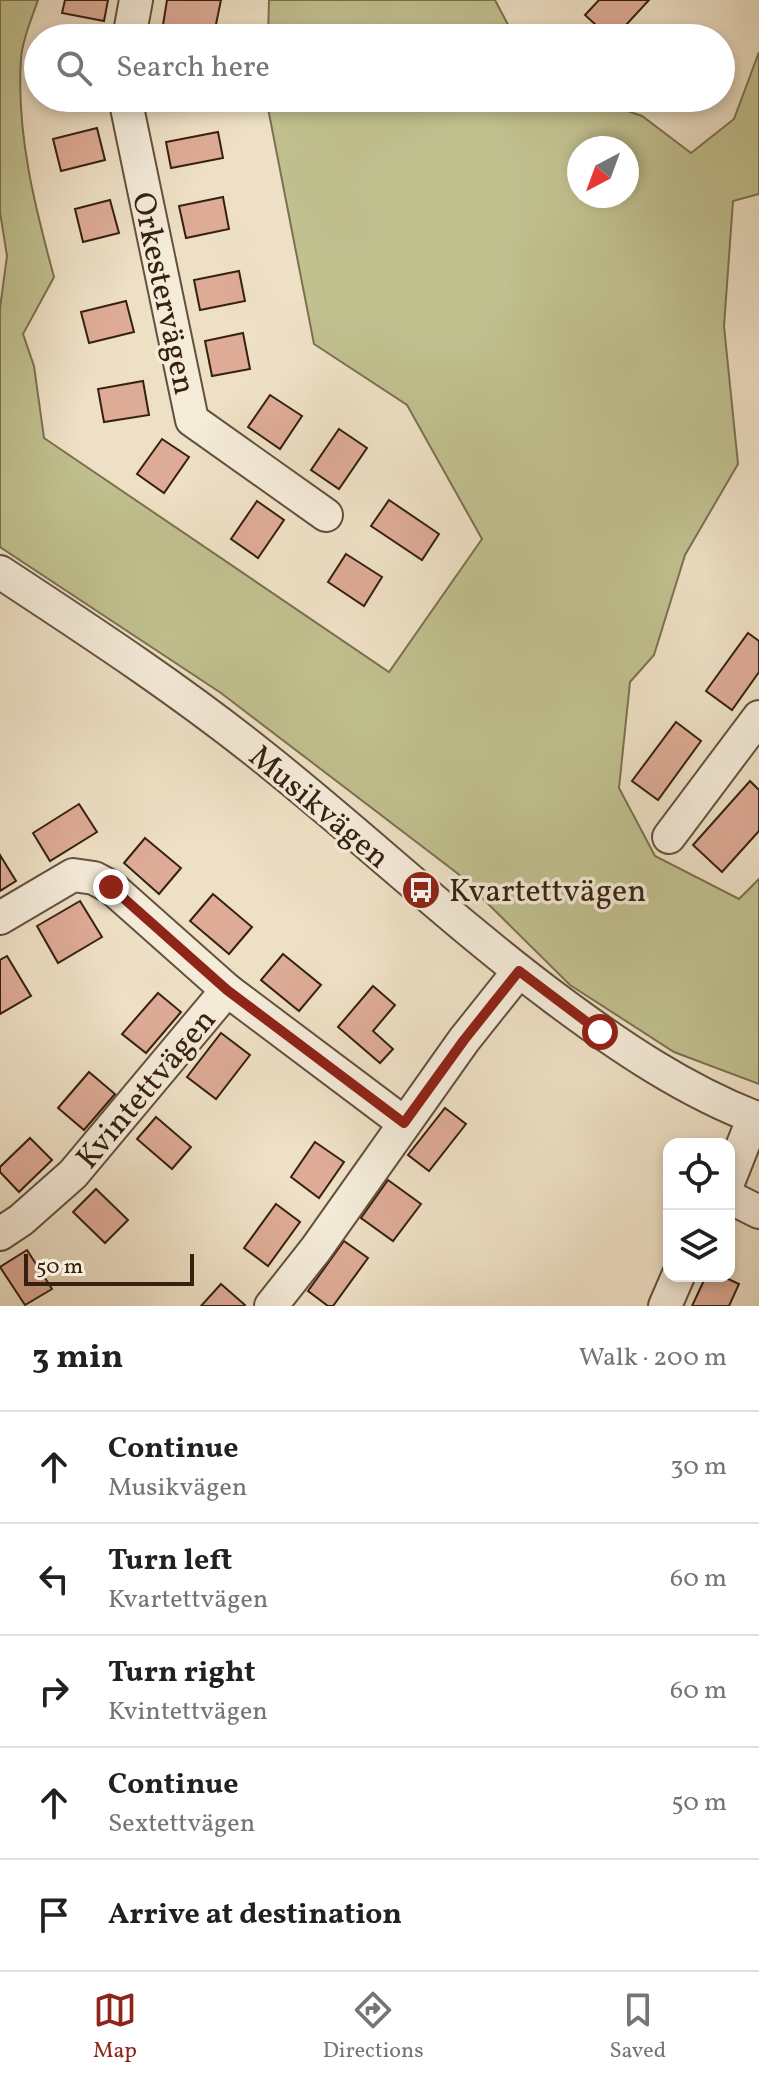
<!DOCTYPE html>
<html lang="en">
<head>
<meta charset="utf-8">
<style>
	:root { --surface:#fff; --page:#f2f2f2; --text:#202124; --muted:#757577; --line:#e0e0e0; --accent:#8f2418 }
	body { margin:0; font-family:Vollkorn,serif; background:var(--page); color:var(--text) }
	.controls { position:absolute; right:24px; bottom:24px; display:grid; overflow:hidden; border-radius:16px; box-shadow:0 4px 12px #0003 }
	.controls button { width:72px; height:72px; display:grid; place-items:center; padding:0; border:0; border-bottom:2px solid var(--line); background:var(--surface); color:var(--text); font:40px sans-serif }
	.compass { position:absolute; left:567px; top:136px; width:72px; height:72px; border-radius:50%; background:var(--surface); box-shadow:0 4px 12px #0003; rotate:221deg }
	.scale { position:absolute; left:24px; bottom:20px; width:170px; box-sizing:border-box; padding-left:8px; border:4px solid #362110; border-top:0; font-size:22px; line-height:28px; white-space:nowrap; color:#362110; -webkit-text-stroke:6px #f4ebd9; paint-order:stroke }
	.stop { position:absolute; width:24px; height:24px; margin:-18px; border:6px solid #8f2418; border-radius:50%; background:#fff }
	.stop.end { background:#8f2418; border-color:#fff; box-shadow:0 2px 8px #0008 }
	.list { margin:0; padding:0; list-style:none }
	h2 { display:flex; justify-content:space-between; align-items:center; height:104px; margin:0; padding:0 32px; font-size:34px }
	h2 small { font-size:26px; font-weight:400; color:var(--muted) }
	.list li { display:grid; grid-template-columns:52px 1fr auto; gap:24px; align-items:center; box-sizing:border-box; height:112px; padding:0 32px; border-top:2px solid var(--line) }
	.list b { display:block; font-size:30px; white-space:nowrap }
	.list p { margin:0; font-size:26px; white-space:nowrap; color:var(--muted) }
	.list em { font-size:26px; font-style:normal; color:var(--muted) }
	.icon { flex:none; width:44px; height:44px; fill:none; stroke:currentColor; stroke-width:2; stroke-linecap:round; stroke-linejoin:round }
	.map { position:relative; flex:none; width:759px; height:1306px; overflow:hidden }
	.search { position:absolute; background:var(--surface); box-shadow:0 4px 12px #0003; left:24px; right:24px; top:24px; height:88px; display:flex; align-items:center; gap:20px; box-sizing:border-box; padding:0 28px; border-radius:44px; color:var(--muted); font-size:30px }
	.sheet { height:664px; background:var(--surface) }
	nav { display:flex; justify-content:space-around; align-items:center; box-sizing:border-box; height:112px; border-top:2px solid var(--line); background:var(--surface); font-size:22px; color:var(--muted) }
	nav a { display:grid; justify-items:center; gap:4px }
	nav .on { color:var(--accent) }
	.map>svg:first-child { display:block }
	.green { fill:#c1c08f; stroke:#7c7050; stroke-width:2; fill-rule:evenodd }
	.building { fill:#deab96; stroke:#362110; stroke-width:2 }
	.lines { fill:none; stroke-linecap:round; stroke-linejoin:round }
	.minor-casing { stroke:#64513d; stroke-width:36 }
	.minor { stroke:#f4ebd9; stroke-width:32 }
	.route { stroke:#8f2418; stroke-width:10 }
	.labels { text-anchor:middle; stroke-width:7; stroke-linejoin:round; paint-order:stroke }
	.street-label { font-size:32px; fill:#362110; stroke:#f4ebd9 }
	.poi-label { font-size:32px; fill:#362110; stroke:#f4ebd9; text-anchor:start }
</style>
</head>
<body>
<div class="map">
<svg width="759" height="1306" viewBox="0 0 759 1306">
	<rect width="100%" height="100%" fill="#eee0c5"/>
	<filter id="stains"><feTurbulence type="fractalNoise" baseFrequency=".0025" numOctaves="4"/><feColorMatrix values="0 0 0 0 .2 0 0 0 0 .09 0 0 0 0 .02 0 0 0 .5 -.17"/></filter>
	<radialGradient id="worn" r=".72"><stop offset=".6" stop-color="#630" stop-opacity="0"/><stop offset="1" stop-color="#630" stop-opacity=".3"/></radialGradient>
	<g class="green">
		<path d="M0 0H38C32 18 22 40 21 59 16 133 35 207 54 277L23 334 34 366 44 438 389 672 482 539 407 405 314 344 266 98H590L642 116 691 153 734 119 759 52V194L733 201 724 326 738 464 685 555 654 655 630 682 619 788 655 856 739 899 759 879V1084L674 1052 570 985 457 873 221 693 0 547V308L7 256 0 212ZM579 148H627V196H579Z"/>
		<polygon points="269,0 495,0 515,38 268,38"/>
	</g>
	<g class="building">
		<polygon points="65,0 108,0 104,21 62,13"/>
		<polygon points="167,0 221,0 214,34 163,25"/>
		<polygon points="599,0 649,0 614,38 610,38 585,15"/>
		<polygon points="97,128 105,160 61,171 53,139"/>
		<polygon points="218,132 223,158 171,168 166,142"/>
		<polygon points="223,197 229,229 186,238 179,206"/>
		<polygon points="110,200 119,233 83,242 75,209"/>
		<polygon points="239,271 245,301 200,310 194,280"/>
		<polygon points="126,301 134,332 89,343 81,312"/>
		<polygon points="243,333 250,369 212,376 205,341"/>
		<polygon points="143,381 149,415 104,422 98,389"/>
		<polygon points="270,395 302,416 280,449 248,427"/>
		<polygon points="339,429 367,448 339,489 311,470"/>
		<polygon points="162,439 189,457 164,493 137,474"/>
		<polygon points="389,500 439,534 422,560 371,526"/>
		<polygon points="257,501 284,520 258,558 231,539"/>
		<polygon points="346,554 382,577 364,606 328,582"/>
		<polygon points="748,633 759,641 759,672 732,710 706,691"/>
		<polygon points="676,722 701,741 658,800 632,781"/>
		<polygon points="750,781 759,790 759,831 722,872 693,845"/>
		<polygon points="79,804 97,832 50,861 33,833"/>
		<polygon points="145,838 181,868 159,894 124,863"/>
		<polygon points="0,855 16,881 0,891"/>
		<polygon points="213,894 252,927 229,954 190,921"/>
		<polygon points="80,901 102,937 58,963 37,926"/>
		<polygon points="283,954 321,985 299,1011 261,980"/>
		<polygon points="7,956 31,996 0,1014 0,960"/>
		<polygon points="373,986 395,1005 373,1031 393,1049 380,1063 338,1027"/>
		<polygon points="158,993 181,1012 146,1053 122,1034"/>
		<polygon points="221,1033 250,1055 216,1099 187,1077"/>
		<polygon points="89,1072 115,1094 84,1130 58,1108"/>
		<polygon points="445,1108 466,1124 429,1171 408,1155"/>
		<polygon points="156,1117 191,1147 172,1169 137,1139"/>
		<polygon points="30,1138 52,1160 19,1192 0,1172 0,1167"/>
		<polygon points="315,1142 344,1162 319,1198 291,1177"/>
		<polygon points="388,1180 421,1204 393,1241 361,1218"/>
		<polygon points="96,1189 128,1220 105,1243 73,1212"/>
		<polygon points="276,1204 300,1222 268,1266 244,1248"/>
		<polygon points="344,1241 368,1258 333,1306 328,1306 308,1291"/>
		<polygon points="27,1250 52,1289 25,1305 0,1267"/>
		<polygon points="706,1276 722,1276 739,1284 729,1306 692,1306"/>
		<polygon points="221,1284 245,1305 244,1306 201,1306"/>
	</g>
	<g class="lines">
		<g class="minor-casing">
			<g id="minor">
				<polyline points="129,38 136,0"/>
				<polyline points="125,98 192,420 326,515"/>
				<path d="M0 572C93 633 186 694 272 764 368 841 458 926 556 999 619 1046 685 1091 759 1119"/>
				<polyline points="669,837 759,717"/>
				<polyline points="0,918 73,875 94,878 111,887 227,990"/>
				<polyline points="729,1180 754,1117"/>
				<polyline points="729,1197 759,1212"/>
				<polyline points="0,1234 21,1220 73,1174 227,990 404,1123"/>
				<polyline points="271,1306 316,1249 464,1040 519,971"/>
				<polyline points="665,1306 678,1276"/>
			</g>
		</g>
		<use href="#minor" class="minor"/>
	</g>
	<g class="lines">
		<polyline class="route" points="111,887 227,990 404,1123 464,1040 519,971 600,1032"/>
	</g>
	<defs>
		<g id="bus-disc" transform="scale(2)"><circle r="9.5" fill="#8f2418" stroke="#f4ebd9"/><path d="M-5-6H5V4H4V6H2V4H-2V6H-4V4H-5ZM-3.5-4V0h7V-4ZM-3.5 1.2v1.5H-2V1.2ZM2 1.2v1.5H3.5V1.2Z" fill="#fff"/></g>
	</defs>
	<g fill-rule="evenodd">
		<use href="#bus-disc" x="421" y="890"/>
	</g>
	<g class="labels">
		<g class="street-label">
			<text transform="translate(165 293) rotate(78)" y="11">Orkestervägen</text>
			<text transform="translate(320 806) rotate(40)" y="11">Musikvägen</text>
			<text transform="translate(145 1088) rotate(-50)" y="11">Kvintettvägen</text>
		</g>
		<g class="poi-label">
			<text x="449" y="901">Kvartettvägen</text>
		</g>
	</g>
	<rect width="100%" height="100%" filter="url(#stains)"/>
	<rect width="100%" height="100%" fill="url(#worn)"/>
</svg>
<div class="controls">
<button><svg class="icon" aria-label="locate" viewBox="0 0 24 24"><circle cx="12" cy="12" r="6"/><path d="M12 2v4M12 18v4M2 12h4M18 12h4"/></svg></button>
<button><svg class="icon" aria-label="layers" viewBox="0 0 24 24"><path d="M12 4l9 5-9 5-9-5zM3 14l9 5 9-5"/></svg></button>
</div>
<svg class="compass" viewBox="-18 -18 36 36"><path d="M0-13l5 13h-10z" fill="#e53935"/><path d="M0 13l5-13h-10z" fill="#757577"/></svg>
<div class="scale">50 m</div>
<div class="stop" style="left:600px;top:1032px"></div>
<div class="stop end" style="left:111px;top:887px"></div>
<div class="search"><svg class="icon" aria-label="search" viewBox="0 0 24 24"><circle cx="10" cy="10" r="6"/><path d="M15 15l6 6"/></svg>Search here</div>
</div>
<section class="sheet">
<h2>3 min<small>Walk · 200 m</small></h2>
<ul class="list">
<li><svg class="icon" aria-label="ahead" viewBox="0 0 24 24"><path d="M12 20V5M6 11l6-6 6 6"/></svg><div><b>Continue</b><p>Musikvägen</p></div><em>30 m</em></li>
<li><svg class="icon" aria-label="left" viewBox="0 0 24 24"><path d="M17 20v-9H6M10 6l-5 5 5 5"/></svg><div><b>Turn left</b><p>Kvartettvägen</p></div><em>60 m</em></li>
<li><svg class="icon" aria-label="right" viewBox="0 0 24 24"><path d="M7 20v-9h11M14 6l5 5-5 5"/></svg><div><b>Turn right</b><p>Kvintettvägen</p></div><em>60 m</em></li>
<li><svg class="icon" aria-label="ahead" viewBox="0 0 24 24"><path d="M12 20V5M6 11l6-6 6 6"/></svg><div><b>Continue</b><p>Sextettvägen</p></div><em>50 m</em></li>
<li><svg class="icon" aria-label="arrive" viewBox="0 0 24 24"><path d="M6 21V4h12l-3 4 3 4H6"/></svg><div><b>Arrive at destination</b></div></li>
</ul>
</section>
<nav>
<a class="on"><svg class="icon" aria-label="map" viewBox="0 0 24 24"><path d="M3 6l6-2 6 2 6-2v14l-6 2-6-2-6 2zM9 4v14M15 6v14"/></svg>Map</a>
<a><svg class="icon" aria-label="directions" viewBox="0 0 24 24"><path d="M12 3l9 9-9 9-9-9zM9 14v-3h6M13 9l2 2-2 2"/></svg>Directions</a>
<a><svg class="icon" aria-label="saved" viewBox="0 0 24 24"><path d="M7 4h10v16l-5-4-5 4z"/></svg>Saved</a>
</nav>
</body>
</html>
